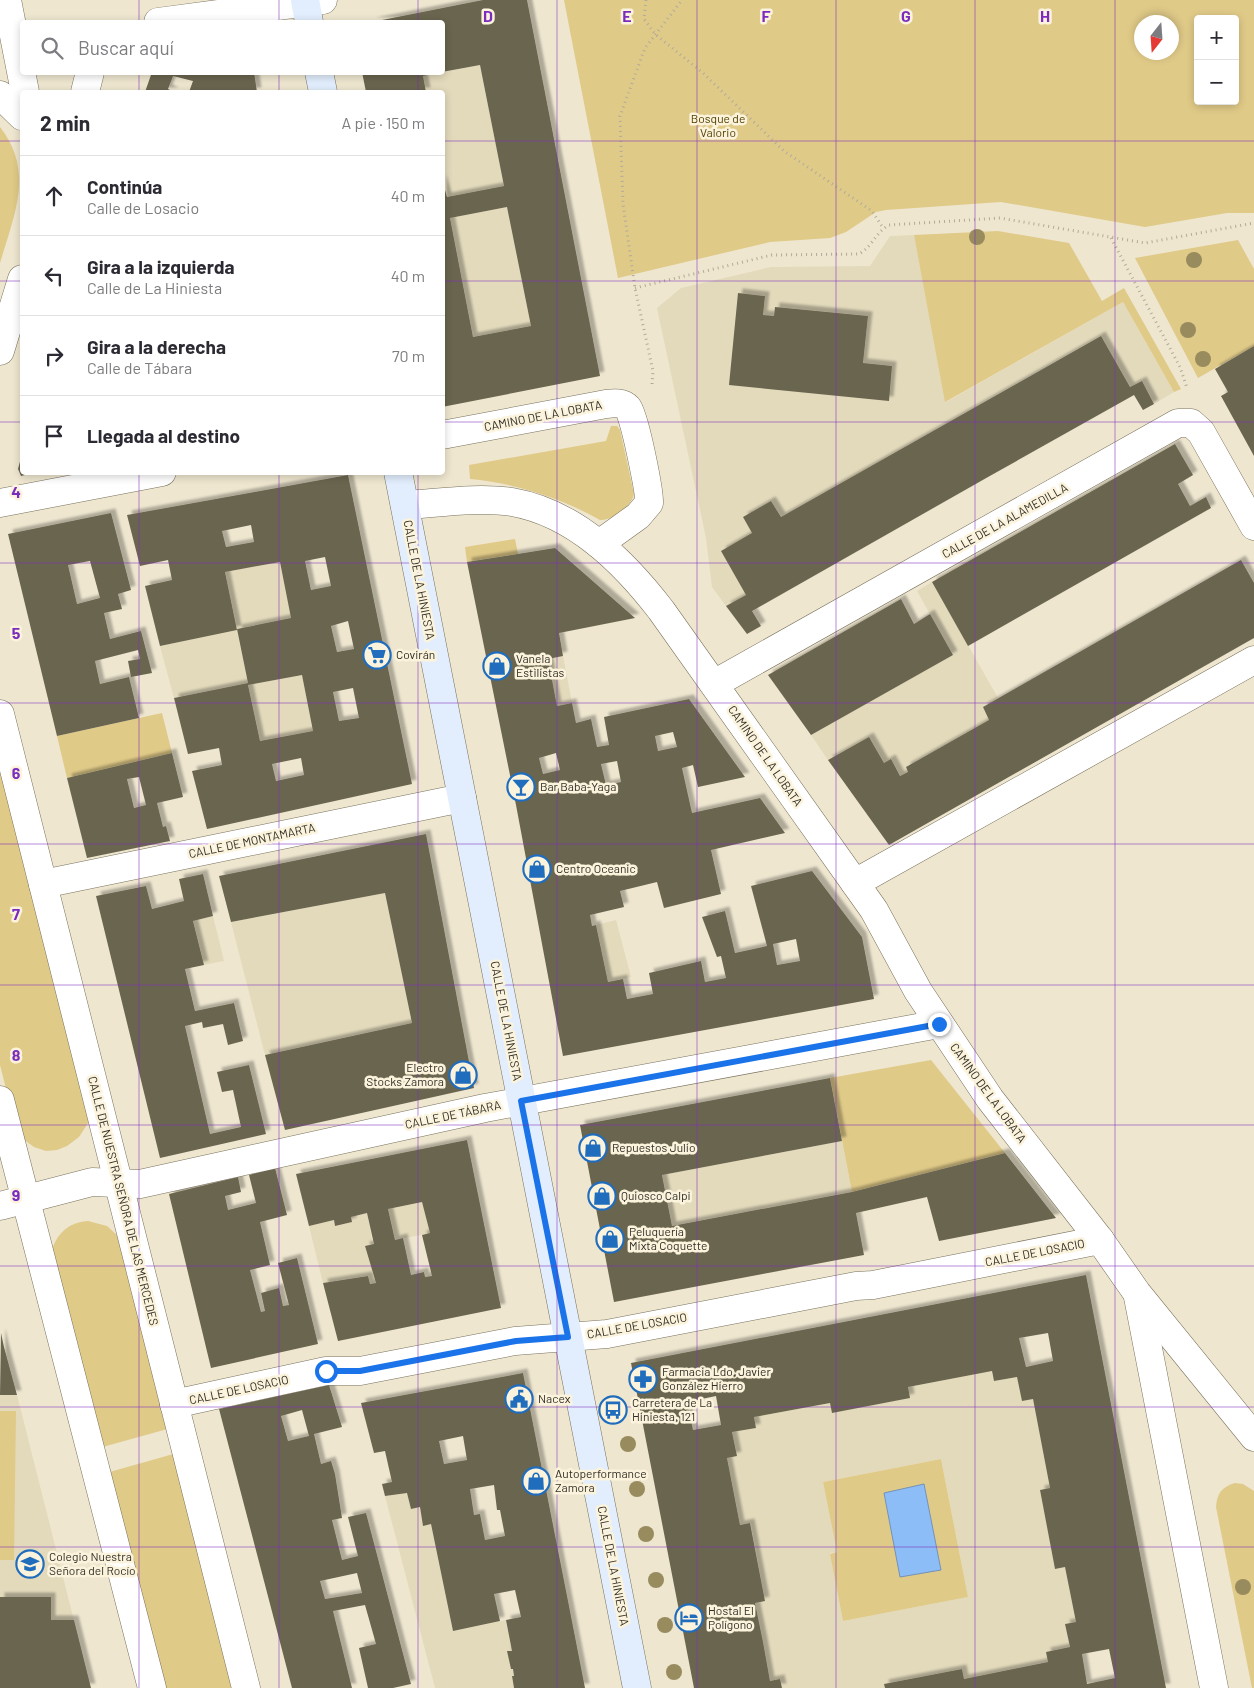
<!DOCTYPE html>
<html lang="es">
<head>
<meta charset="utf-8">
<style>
	:root { --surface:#fff; --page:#f7f7f7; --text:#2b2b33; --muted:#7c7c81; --line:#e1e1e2 }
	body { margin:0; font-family:Barlow,sans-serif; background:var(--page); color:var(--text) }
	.controls { position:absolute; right:15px; top:15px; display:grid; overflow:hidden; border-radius:5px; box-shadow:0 2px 8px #0003 }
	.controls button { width:45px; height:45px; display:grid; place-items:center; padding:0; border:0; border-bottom:1px solid var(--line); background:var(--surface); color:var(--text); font:25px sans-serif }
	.compass { position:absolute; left:1134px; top:15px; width:45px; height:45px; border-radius:50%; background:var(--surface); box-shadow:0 2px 8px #0003; rotate:197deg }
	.stop { position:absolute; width:15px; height:15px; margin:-11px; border:4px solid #1a73e8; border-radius:50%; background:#fff }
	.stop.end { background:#1a73e8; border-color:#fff; box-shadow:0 1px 5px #0008 }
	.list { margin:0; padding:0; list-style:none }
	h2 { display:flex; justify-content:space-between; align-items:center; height:65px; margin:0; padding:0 20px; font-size:21px }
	h2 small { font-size:16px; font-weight:400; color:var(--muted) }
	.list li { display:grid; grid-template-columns:32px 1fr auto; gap:15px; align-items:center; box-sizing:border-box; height:80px; padding:0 20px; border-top:1px solid var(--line) }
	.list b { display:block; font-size:19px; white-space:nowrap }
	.list p { margin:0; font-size:16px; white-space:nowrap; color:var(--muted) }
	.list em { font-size:16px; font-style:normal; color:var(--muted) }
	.icon { flex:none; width:28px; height:28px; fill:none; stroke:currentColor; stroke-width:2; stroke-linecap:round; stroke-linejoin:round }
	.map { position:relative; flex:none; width:1254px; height:1688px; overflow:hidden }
	.search { position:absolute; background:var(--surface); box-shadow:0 2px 8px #0003; left:20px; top:20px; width:425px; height:55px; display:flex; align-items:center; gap:12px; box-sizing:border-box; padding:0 18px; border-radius:5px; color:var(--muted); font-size:19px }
	.panel { position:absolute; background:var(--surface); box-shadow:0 2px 8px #0003; left:20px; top:90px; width:425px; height:385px; border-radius:5px }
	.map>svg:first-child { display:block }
	.built { fill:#e3dabc; fill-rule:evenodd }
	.green { fill:#e0ca88; fill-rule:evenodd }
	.water { fill:#8dbdf6; stroke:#7292b8 }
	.building { fill:#6b6550; fill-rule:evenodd; filter:url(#shadow) }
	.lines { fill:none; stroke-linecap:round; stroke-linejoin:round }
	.street-casing { stroke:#78715c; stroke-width:29 }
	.secondary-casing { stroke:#78715c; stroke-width:29 }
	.path { stroke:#b1ab99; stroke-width:3; stroke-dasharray:1 4; stroke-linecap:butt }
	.street { stroke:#fff; stroke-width:28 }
	.secondary { stroke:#e2eefd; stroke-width:28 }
	.tree { fill:#988b5e }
	.route { stroke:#1a73e8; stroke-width:6 }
	.grid { fill:none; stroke:#7b2cbf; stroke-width:1; stroke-opacity:0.55 }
	.labels { text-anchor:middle; stroke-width:5; stroke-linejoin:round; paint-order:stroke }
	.park-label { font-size:12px; fill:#514002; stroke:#fbf3dc }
	.street-label { font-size:12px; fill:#322f27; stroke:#fbf3dc }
	.poi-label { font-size:12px; fill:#322f27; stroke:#fbf3dc; text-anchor:start }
	.grid-label { font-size:16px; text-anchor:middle; font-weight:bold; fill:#7b2cbf; stroke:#fbf3dc; stroke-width:5; stroke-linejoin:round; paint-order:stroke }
</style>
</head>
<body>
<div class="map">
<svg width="1254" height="1688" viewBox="0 0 1254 1688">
	<defs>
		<filter id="shadow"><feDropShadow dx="4.5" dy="-4.5" stdDeviation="1" flood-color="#0004"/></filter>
	</defs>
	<rect width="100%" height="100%" fill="#eee6cf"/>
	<g class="built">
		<polygon points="480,65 504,186 447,197 442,175 442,92 426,92 423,76"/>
		<polygon points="507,207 531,326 473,337 450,218"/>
		<polygon points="914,235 946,402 1123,302 1174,392 1154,404 1142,381 1130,387 1100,336 781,517 771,501 744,517 752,533 746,595 726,606 712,587 706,538 657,308 681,288 771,267 870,266 890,236"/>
		<polygon points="280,562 291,618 237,629 225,572"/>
		<polygon points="932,582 998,698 983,707 989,720 906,767 908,772 900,776 884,763 869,737 828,760 811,735 953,655 917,591"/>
		<polygon points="237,630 248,683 174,698 160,646"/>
		<polygon points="563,656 572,703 557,706 548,659"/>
		<polygon points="302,675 313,731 260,741 248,685"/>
		<polygon points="385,893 412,1023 265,1055 231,922"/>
		<polygon points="213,916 224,961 204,965 193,921"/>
		<polygon points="616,920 631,977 608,982 596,925"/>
		<polygon points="842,1141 852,1192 672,1226 662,1175"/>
		<polygon points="422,1202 430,1233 395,1240 388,1209"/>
		<polygon points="367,1213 373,1244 365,1247 376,1283 370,1284 368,1276 323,1283 309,1226 334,1220 335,1226 351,1222 351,1217"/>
		<path d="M991 1371 994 1381 1017 1377 1033 1399 1050 1488 1040 1490 1055 1569 1065 1567 1076 1622 1065 1624 1070 1647 1048 1662 964 1679 962 1669 885 1684V1688H782L780 1679 770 1681 755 1603 765 1601 751 1523 740 1525 727 1458 737 1456 732 1432 756 1428 754 1417 830 1403 832 1413 908 1387ZM941 1459 968 1597 843 1621 830 1553 837 1552 823 1482Z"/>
		<polygon points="0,1395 17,1395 91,1688 0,1688"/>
		<polygon points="407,1493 411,1509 420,1507 423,1525 431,1524 453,1631 506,1620 512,1651 508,1652 511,1669 513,1669 514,1676 512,1677 514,1688 435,1688 385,1496"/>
	</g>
	<g class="green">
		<path d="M564 0H1254V213H1227L1145 227 1001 202 886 210 876 212 846 232 830 238 770 242 618 278ZM1198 19H1235V101H1198ZM1142 22H1172V52H1142Z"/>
		<path d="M0 127C35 172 14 215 0 263Z"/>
		<polygon points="998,231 1069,243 1102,301 1124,288 1181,389 1174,392 1123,302 945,402 914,235"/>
		<polygon points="1238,240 1254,269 1254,346 1198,378 1135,258"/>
		<path d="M611 426H617L620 430 634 494C632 506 612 521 600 520 561 498 515 483 470 479L469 465 606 441Z"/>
		<polygon points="515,539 518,554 467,562 465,547"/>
		<polygon points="162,713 172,753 67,778 57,736"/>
		<polygon points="0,751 90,1114 88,1123 79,1137 67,1146 57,1150 46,1151 34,1147 23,1139 15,1124 0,1065"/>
		<polygon points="931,1060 1005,1153 852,1192 830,1078"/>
		<path d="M88 1221 107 1226 119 1237 171 1428 99 1448 52 1249C58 1232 70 1222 88 1221Z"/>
		<polygon points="0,1411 16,1411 14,1560 0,1560"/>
		<polygon points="177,1453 237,1688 162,1688 106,1473"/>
		<polygon points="941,1459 968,1597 843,1621 830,1554 837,1552 823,1482"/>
		<path d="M1235 1483 1243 1484 1254 1491V1688H1252L1216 1507C1217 1493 1222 1487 1235 1483Z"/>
	</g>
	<polygon class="water" points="924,1484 941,1570 900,1577 884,1493"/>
	<g class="building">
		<path d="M483 0H527L600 376 442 407V179L447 197 504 186 480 65 442 72V22H372ZM507 207 531 326 473 337 450 218Z"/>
		<polygon points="152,72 254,72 257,92 189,92 193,81 173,76 168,89 174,92 145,92"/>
		<polygon points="362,72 437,72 437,73 423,76 426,92 366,92"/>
		<polygon points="738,293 765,296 763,315 774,316 775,307 868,316 863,363 892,366 889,401 729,385"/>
		<polygon points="1101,336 1130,387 1142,381 1154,404 1143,410 1134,395 988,477 752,611 761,626 747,634 726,606 746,595 721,551 752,533 743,517 771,501 781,517"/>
		<polygon points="1254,346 1254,456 1221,396 1228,392 1215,369"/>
		<polygon points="1175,444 1193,475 1178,484 1190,506 1206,497 1211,508 968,646 932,582"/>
		<polygon points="22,454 22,472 33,473 21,476 18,469"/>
		<path d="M348 475 412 784 207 829 192 771 222 765 219 748 188 754 174 698 248 683 237 629 291 618 280 562 225 572 237 630 160 646 145 586 172 580 168 560 140 566 127 515ZM251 525 254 542 226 547 222 531ZM325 557 331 586 311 590 305 561ZM348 621 354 649 337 652 331 626ZM302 675 313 731 260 741 248 685ZM353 688 359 718 339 721 333 692ZM301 758 304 775 276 781 272 764Z"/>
		<path d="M111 513 131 590 118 594 122 609 104 613 110 639 141 631 152 673 131 677 128 661 140 659 138 650 95 661 100 684 129 677 139 718 57 736 8 534ZM90 561 100 598 77 604 68 565Z"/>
		<path d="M555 548 635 618 559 633 563 656 548 659 557 706 572 703 576 723 591 719 597 747 609 745 604 717 689 699 745 777 698 787 693 765 682 768 692 813 760 798 785 833 711 850 721 894 664 908 657 882 620 891 624 907 590 915 592 926 596 925 608 982 623 979 627 999 653 994 649 973 701 961 705 982 726 978 721 956 717 957 702 917 725 911 735 953 767 946 751 886 812 871 862 937 874 999 563 1056 516 805 467 562ZM673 732 677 747 658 751 655 736ZM556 753 560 770 543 774 539 758ZM617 761 621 782 606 785 601 764ZM796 939 800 961 777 965 773 944Z"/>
		<polygon points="1241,560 1254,583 1254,638 889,845 828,760 869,737 884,763 891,759 900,776 908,772 906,767 989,720 983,707"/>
		<polygon points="901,599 914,624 930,614 953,655 811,735 768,675"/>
		<path d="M172 753 183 797 157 803 163 827 166 826 170 841 87 858 67 778ZM139 777 146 805 134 808 127 779Z"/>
		<polygon points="426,834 474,1088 285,1130 265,1055 412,1023 385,893 231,922 219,876"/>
		<polygon points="203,874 213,916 193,921 204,965 185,969 195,1011 234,1003 243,1041 228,1045 223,1024 203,1028 202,1022 185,1026 210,1134 241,1127 233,1090 222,1092 217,1072 249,1065 266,1134 160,1158 96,896 146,886 152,909 184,901 179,879"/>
		<polygon points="830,1078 842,1141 662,1175 672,1226 852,1192 1005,1153 1056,1218 939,1241 927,1197 856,1213 864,1255 614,1302 580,1125"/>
		<path d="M467 1140 501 1308 338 1341 323 1283 368 1276 370 1284 376 1283 365 1246 374 1244 367 1213 351 1217 352 1222 335 1226 334 1220 309 1226 296 1174ZM422 1202 430 1233 422 1235 432 1276 425 1277 424 1272 411 1275 403 1238 395 1240 388 1209Z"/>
		<polygon points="275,1168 287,1215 260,1222 270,1265 250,1270 261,1312 265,1311 261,1293 279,1288 283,1306 289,1305 278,1263 297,1258 318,1344 211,1368 169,1194 238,1177 241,1192 225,1196 228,1210 256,1203 249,1175"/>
		<path d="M1086 1275 1166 1688H885L884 1684 962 1669 964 1679 1048 1662 1046 1652 1070 1647 1065 1624 1076 1622 1065 1567 1055 1569 1040 1490 1050 1488 1033 1399 1022 1401 1017 1377 994 1381 992 1371 908 1387 910 1398 832 1413 830 1403 754 1417 756 1428 732 1432 737 1456 727 1458 740 1525 750 1523 765 1601 755 1603 763 1642 770 1681 780 1679 782 1688H694L631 1363ZM1048 1333 1053 1361 1026 1367 1019 1338ZM716 1396 721 1425 693 1430 687 1402ZM1109 1649 1115 1678 1087 1684 1082 1654Z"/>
		<polygon points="1,1333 4,1347 17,1395 0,1395"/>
		<path d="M523 1373 569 1606 585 1688H514L512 1676H514L513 1669H511L507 1651H512L506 1620 521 1617 515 1590 494 1594 500 1621 453 1631 431 1524 423 1526 420 1507 411 1509 407 1493 385 1496 382 1484 392 1482 385 1451 374 1453 361 1403ZM463 1436 467 1460 444 1464 439 1441ZM494 1485 497 1510H500L505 1536 485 1540 480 1514 474 1515 470 1489Z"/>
		<path d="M329 1385 342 1427 314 1434 321 1464 331 1461 335 1474 342 1518 332 1520 342 1560 358 1556 348 1517 366 1513 411 1684 393 1688H368L359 1648 376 1644 365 1605 333 1611 352 1688H292L219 1409ZM302 1410 309 1436 288 1441 281 1416ZM357 1573 362 1593 325 1599 320 1581Z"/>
		<polygon points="0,1597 51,1597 51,1620 74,1620 91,1688 0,1688"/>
	</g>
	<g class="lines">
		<g class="street-casing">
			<g id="street">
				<polyline points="7,0 25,92"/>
				<polyline points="158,22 323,0"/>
				<polyline points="85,92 90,72"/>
				<polyline points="0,95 22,116"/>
				<polyline points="0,351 22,279"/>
				<path d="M442 435 606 404C614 403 623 402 628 408 634 414 650 493 649 503L638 516 599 544"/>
				<polyline points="0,503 162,472"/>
				<path d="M405 505C439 503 477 497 512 502 575 513 624 562 661 610L874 910 918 991 990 1099 1100 1240 1137 1293 1254 1437"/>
				<polyline points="714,684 1178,423 1191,423 1201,432 1254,526"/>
				<polyline points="0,714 246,1688"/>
				<polyline points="855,883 1254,660"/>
				<polyline points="43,884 462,798"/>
				<polyline points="0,1100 152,1688"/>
				<polyline points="0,1206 92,1182 140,1184 485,1108 939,1024"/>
				<polyline points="1138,1297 1214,1688"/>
				<polyline points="174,1404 326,1371 360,1371 515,1341 607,1334 856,1286 873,1285 1100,1240"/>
			</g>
		</g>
		<g class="secondary-casing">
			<g id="secondary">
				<polyline points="305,0 309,22"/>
				<polyline points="319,72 323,92"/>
				<polyline points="398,472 637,1688"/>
			</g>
		</g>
		<g class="path">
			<polyline points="646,0 644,19 655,34 703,73 784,151 872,211 883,228"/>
			<polyline points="1111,238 1180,367 1187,388"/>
			<path d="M635 288 772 255 859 254C872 247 876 232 889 225L1000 218 1145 243 1254 223"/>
			<polyline points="652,384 653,371 635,288 623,204 620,116 645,48 682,0"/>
		</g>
		<use href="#street" class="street"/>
		<use href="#secondary" class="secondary"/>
	</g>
	<g class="tree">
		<circle cx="977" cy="237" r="8"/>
		<circle cx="1194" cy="260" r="8"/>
		<circle cx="1188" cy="330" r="8"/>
		<circle cx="1203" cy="359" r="8"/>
		<circle cx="628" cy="1444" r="8"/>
		<circle cx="637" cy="1489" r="8"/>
		<circle cx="646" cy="1534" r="8"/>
		<circle cx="656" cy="1580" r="8"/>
		<circle cx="1243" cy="1587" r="8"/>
		<circle cx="665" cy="1625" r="8"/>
		<circle cx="674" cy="1672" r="8"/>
	</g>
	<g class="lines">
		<polyline class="route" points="326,1371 360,1371 516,1341 568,1337 521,1101 939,1024"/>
	</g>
	<path class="grid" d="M139 0V22M279 0V22M418 0V22M557 0V1688M697 0V1688M836 0V1688M975 0V1688M1115 0V1688M139 72V92M279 72V92M418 72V92M0 141H22M442 141H1254M0 281H22M442 281H1254M0 422H22M442 422H1254M139 472V1688M279 472V1688M418 472V1688M0 563H1254M0 703H1254M0 844H1254M0 985H1254M0 1125H1254M0 1266H1254M0 1407H1254M0 1547H1254"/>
	<defs>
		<g id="supermarket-ring" transform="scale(1.4375)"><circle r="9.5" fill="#fbf3dc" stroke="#206dbd" stroke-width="1.5"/><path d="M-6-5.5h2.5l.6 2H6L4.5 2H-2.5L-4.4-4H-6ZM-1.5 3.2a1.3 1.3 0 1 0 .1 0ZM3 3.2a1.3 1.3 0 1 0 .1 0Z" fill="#206dbd"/></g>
		<g id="shop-ring" transform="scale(1.4375)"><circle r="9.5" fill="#fbf3dc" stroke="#206dbd" stroke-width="1.5"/><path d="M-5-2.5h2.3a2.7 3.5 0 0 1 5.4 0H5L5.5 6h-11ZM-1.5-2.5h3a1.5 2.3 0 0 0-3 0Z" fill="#206dbd"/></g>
		<g id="bar-ring" transform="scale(1.4375)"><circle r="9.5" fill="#fbf3dc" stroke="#206dbd" stroke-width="1.5"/><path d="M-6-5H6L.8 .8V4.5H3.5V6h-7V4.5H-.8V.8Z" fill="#206dbd"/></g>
		<g id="pharmacy-ring" transform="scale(1.4375)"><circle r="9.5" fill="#fbf3dc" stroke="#206dbd" stroke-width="1.5"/><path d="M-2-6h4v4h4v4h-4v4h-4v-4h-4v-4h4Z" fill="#206dbd"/></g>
		<g id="civic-ring" transform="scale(1.4375)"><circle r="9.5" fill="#fbf3dc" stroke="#206dbd" stroke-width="1.5"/><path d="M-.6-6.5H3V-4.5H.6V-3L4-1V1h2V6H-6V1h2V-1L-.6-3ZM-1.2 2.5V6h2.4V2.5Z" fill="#206dbd"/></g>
		<g id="bus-ring" transform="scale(1.4375)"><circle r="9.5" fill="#fbf3dc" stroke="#206dbd" stroke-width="1.5"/><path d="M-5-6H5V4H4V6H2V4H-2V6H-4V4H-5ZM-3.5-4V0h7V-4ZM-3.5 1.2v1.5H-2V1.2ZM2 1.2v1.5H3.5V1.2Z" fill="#206dbd"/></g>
		<g id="school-ring" transform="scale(1.4375)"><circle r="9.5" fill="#fbf3dc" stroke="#206dbd" stroke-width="1.5"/><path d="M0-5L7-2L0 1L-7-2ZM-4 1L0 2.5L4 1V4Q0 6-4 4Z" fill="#206dbd"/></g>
		<g id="hotel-ring" transform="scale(1.4375)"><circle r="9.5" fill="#fbf3dc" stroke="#206dbd" stroke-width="1.5"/><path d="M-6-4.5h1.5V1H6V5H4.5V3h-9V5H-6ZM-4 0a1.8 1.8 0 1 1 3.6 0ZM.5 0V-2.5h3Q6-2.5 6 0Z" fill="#206dbd"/></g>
	</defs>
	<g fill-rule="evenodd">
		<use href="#supermarket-ring" x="377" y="655"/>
		<use href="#shop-ring" x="497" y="666"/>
		<use href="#bar-ring" x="521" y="787"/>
		<use href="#shop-ring" x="537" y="869"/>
		<use href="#shop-ring" x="463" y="1075"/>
		<use href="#shop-ring" x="593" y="1148"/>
		<use href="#shop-ring" x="602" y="1196"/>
		<use href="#shop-ring" x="610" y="1239"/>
		<use href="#pharmacy-ring" x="643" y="1379"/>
		<use href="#civic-ring" x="519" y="1399"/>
		<use href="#bus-ring" x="613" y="1410"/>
		<use href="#shop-ring" x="536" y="1481"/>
		<use href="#school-ring" x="30" y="1564"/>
		<use href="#hotel-ring" x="689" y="1618"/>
	</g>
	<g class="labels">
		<g class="park-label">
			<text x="718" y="123">Bosque de<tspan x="718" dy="14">Valorio</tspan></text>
		</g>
		<g class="street-label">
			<text transform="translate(543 416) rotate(-11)" y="4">CAMINO DE LA LOBATA</text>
			<text transform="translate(1005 521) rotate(-29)" y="4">CALLE DE LA ALAMEDILLA</text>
			<text transform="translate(419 580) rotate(79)" y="4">CALLE DE LA HINIESTA</text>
			<text transform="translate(765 756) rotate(55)" y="4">CAMINO DE LA LOBATA</text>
			<text transform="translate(252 841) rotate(-12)" y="4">CALLE DE MONTAMARTA</text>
			<text transform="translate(506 1021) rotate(79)" y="4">CALLE DE LA HINIESTA</text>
			<text transform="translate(988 1093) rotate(54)" y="4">CAMINO DE LA LOBATA</text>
			<text transform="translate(453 1115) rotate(-12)" y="4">CALLE DE TÁBARA</text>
			<text transform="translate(123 1201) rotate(76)" y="4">CALLE DE NUESTRA SEÑORA DE LAS MERCEDES</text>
			<text transform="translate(1035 1253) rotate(-11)" y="4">CALLE DE LOSACIO</text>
			<text transform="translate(637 1326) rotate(-10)" y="4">CALLE DE LOSACIO</text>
			<text transform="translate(239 1390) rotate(-12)" y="4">CALLE DE LOSACIO</text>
			<text transform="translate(613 1566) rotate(79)" y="4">CALLE DE LA HINIESTA</text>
		</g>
		<g class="poi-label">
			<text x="396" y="659">Covirán</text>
			<text x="516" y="663">Vanela<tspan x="516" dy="14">Estilistas</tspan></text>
			<text x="540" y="791">Bar Baba-Yaga</text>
			<text x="556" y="873">Centro Oceanic</text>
			<text x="444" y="1072" text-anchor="end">Electro<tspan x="444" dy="14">Stocks Zamora</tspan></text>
			<text x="612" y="1152">Repuestos Julio</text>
			<text x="621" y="1200">Quiosco Calpi</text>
			<text x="629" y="1236">Peluquería<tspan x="629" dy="14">Mixta Coquette</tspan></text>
			<text x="662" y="1376">Farmacia Ldo. Javier<tspan x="662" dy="14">González Hierro</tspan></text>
			<text x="538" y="1403">Nacex</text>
			<text x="632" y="1407">Carretera de La<tspan x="632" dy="14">Hiniesta, 121</tspan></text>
			<text x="555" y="1478">Autoperformance<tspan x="555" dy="14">Zamora</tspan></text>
			<text x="49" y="1561">Colegio Nuestra<tspan x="49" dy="14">Señora del Rocío</tspan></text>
			<text x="708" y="1615">Hostal El<tspan x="708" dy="14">Polígono</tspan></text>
		</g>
	</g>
	<g class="grid-label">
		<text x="488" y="22">D</text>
		<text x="627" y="22">E</text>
		<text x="766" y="22">F</text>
		<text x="906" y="22">G</text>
		<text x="1045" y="22">H</text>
		<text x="16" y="498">4</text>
		<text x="16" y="639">5</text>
		<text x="16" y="779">6</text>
		<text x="16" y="920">7</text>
		<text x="16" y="1061">8</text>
		<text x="16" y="1201">9</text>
	</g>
</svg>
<div class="controls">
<button>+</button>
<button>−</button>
</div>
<svg class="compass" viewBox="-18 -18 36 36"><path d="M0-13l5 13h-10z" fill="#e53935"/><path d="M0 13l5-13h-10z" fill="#7c7c81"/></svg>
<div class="stop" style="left:326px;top:1371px"></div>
<div class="stop end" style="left:939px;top:1024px"></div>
<div class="search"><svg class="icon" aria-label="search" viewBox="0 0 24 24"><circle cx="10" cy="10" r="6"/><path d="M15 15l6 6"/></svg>Buscar aquí</div>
<section class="panel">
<h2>2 min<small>A pie · 150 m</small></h2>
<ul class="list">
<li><svg class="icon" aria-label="ahead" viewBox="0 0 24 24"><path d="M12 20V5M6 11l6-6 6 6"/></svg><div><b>Continúa</b><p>Calle de Losacio</p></div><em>40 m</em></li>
<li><svg class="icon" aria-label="left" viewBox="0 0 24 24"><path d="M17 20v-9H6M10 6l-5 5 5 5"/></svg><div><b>Gira a la izquierda</b><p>Calle de La Hiniesta</p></div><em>40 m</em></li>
<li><svg class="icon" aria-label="right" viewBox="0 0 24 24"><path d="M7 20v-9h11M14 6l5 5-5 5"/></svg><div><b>Gira a la derecha</b><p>Calle de Tábara</p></div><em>70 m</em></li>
<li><svg class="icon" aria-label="arrive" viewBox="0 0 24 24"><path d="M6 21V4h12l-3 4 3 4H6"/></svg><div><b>Llegada al destino</b></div></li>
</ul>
</section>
</div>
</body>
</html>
